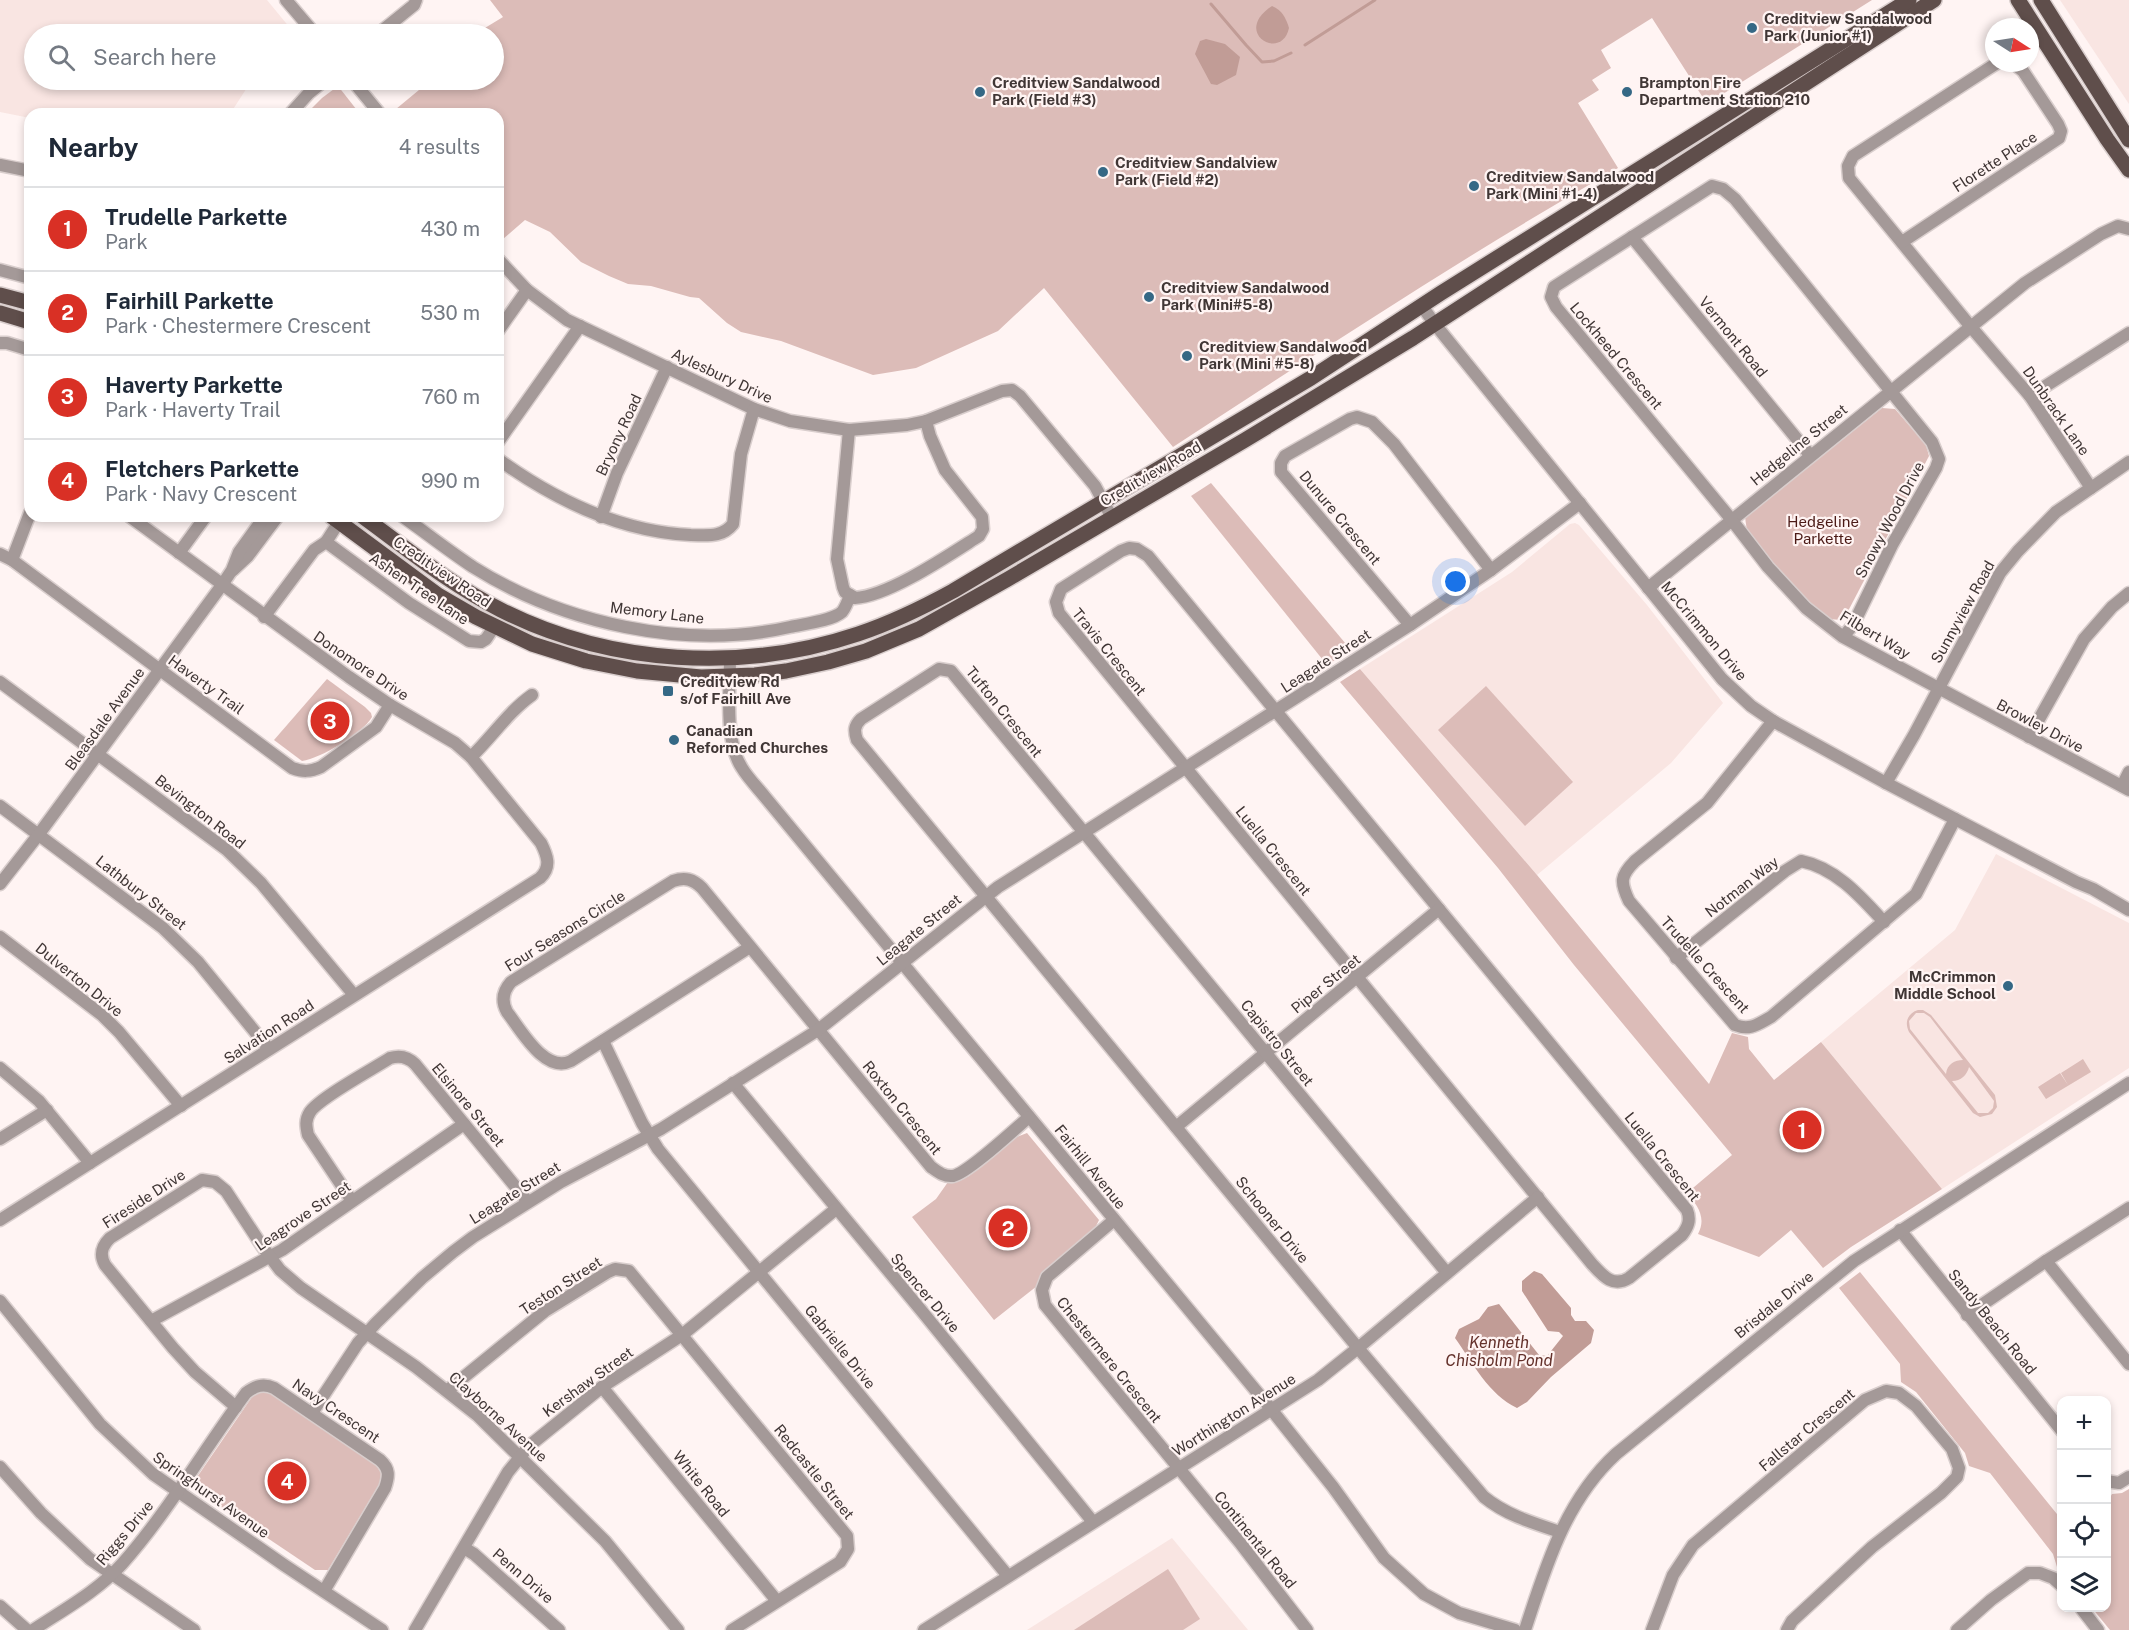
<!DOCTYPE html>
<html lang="en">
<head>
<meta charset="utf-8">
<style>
	:root { --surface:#fff; --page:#f6f6f7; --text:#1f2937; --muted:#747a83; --line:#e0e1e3; --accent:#d93025 }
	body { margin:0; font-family:"Public Sans",sans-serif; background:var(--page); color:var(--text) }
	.controls { position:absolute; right:18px; bottom:18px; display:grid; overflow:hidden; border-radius:12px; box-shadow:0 3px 9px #0003 }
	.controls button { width:54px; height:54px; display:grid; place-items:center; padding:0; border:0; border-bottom:2px solid var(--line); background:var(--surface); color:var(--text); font:30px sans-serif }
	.compass { position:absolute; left:1985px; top:18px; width:54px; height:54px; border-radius:50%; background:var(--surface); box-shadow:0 3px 9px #0003; rotate:102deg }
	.you { position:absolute; left:1456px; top:582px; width:21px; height:21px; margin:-15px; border:4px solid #fff; border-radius:50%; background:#1a73e8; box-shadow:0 0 0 9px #1a73e833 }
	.badge { display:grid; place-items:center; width:39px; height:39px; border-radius:50%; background:var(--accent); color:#fff; font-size:20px; font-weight:700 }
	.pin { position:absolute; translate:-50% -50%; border:3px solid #fff; box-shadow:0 2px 6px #0006 }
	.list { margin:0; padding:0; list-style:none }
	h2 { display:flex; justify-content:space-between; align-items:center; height:78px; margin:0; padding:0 24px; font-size:26px }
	h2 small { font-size:20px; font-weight:400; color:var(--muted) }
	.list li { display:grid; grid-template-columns:39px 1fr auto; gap:18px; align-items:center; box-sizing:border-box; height:84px; padding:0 24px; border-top:2px solid var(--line) }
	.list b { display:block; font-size:22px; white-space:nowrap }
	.list p { margin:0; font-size:20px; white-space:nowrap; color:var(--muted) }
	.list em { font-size:20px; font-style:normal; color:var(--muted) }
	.icon { flex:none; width:33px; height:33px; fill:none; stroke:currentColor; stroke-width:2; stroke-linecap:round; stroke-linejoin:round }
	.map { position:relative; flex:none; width:2129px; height:1630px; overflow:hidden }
	.search { position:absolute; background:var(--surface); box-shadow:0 3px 9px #0003; left:24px; top:24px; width:480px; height:66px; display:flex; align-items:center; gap:15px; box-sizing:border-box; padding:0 21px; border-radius:33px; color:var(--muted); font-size:22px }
	.panel { position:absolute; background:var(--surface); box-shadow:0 3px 9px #0003; left:24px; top:108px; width:480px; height:414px; border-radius:18px }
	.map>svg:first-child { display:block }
	.built { fill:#f9e5e2 }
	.green { fill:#dcbcb8; fill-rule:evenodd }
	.water { fill:#c19c96 }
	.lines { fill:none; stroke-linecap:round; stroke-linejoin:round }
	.stream { stroke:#c19c96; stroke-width:3 }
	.minor-casing { stroke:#d9cecd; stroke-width:15 }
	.major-casing { stroke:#d9cecd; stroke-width:18 }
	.minor { stroke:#a49998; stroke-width:12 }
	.major { stroke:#5f4e4b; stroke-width:15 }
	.poi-dot { fill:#356885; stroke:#fff4f3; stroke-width:2 }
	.labels { text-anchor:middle; stroke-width:4.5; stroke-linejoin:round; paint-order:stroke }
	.poi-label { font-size:15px; font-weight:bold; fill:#403635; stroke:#fff4f3; text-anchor:start }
	.street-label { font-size:15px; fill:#403635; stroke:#fff4f3 }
	.park-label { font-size:15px; fill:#4b1a16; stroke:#fff4f3 }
	.water-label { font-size:16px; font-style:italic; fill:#64312b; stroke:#fff4f3 }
</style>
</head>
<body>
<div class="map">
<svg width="2129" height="1630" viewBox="0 0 2129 1630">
	<rect width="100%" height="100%" fill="#fff4f3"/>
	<g class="built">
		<polygon points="0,0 267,0 295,34 34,34 34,80 252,80 230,114 30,114 30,118 0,112"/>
		<polygon points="2060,0 2129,0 2129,104"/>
		<polygon points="1575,523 1579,525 1647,605 1723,703 1671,763 1537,875 1360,669 1512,572 1570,524"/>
		<polygon points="1996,854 2129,923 2129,1068 1942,1189 1821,1042 1955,930"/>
		<polygon points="1172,1538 1248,1630 1027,1630"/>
	</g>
	<g class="green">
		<path d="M490 0H1872L1707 104 1652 18 1601 50 1611 68 1592 80 1599 90 1578 103 1618 168C1466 255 1319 352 1173 447L1044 288 998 331 916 368 873 375 781 341 741 332 727 323 699 298 690 297 651 286 628 284 609 276 581 262 550 232 525 220 503 239 498 233V114H400L396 109 425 85 426 80H494V34H475L503 17Z"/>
		<polygon points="338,86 360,114 306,114 322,98"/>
		<polygon points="1882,408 1895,409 1926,445 1929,456 1846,615 1842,620 1828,619 1796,592 1747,531 1745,517"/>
		<polygon points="1211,483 1351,650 1327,665 1191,496"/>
		<path d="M1360 669 1537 875 1709 1084 1732 1033 1748 1037 1749 1049 1774 1080 1821 1042 1942 1189 1851 1247 1823 1268 1791 1230 1759 1257 1698 1234C1707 1217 1697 1205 1687 1193L1732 1155 1574 965 1498 868 1340 682Z"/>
		<path d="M327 679 365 707 371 713 372 717C362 734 321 758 302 761L274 740Z"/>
		<polygon points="1486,686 1573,782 1525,826 1438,730"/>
		<path d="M1918 1010H1923L1931 1015 1995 1095 1997 1107 1992 1114 1980 1117 1973 1113 1909 1032C1904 1022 1908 1013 1918 1010ZM1916 1013H1924L1930 1017 1963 1060C1955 1060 1947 1064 1946 1074L1910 1029 1909 1021ZM1969 1067 1994 1101 1993 1108 1988 1113H1978L1952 1081C1961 1081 1967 1075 1969 1067Z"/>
		<polygon points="2083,1059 2091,1072 2046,1099 2038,1087 2060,1073 2068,1085 2061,1073"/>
		<polygon points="1027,1133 1099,1220 1094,1230 1046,1270 1037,1286 994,1320 912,1217 936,1199 948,1182 960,1180 969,1176 1014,1138"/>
		<polygon points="1860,1272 2061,1519 2061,1570 2057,1567 2053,1554 1990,1473 1969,1466 1965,1453 1916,1392 1901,1382 1900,1364 1839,1288"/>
		<polygon points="265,1391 270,1393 376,1465 381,1473 380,1483 328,1570 315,1570 199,1492 193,1483 254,1394"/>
		<polygon points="2129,1489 2129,1630 2110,1630 2092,1608 2106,1608 2107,1503 2112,1494 2122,1493"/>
		<polygon points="1168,1569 1200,1619 1183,1630 1074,1630"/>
	</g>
	<g class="water">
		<path d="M1272 6C1282 10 1286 18 1289 28 1282 62 1231 33 1272 6Z"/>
		<polygon points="1206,39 1225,44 1240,57 1236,75 1217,85 1211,84 1195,54 1200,41"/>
		<path d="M1534 1271 1542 1274 1571 1308V1315L1575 1321H1586L1594 1330 1591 1343 1551 1377 1527 1402 1517 1408C1489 1395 1472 1362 1455 1338L1459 1329 1479 1319 1488 1307 1499 1304 1539 1355 1547 1356 1563 1336 1559 1332 1548 1331 1522 1291V1281Z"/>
	</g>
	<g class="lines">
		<g class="stream">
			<polyline points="1211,4 1246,45 1262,62 1274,61 1291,53"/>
			<polyline points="1305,45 1375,0"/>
		</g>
		<g class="minor-casing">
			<g id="minor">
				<polyline points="286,0 315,34"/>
				<polyline points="378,34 414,5 416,0"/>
				<polyline points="1997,63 1853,156 1848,166 1849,178 1971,327 2030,396 2091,488"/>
				<polyline points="352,80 380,114"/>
				<polyline points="290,114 309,93 325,80"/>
				<polyline points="0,165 30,171"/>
				<polyline points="1632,237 1810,455"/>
				<polyline points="1902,242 2059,138 2061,131 2058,124 2023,71 2013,63"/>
				<polyline points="498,259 527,290 567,320 754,409 790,421 849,430 907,425 926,421 1002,391 1012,390 1020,396 1095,486 1112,518"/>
				<polyline points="0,270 30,278"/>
				<polyline points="1422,306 1434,323 1722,679 1751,706 1773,721 1886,783 2076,882 2093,889 2129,910"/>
				<polyline points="498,331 527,290"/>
				<polyline points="0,343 7,343 30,350"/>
				<polyline points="2030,396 2129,333"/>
				<path d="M849 430 837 559 843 587 845 592 855 598C889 596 949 555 979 536L983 529 982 517 945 470 930 436 926 421"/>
				<polyline points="498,442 580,326"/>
				<path d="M498 459C555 500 620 532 691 535 707 535 722 538 733 524L741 454 754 409"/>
				<path d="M402 516C426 533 449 551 473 567 562 623 685 651 790 627 803 624 832 621 842 612 846 607 848 601 850 595"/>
				<polyline points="601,517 617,473 667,367"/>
				<polyline points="326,542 339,522"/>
				<path d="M1129 548 1137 549 1148 556 1687 1210C1691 1220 1688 1227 1682 1235L1629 1278C1613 1288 1603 1276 1592 1264L1059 613 1056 602 1061 589 1121 551Z"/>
				<polyline points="179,553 206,516"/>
				<path d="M0 554 12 560 292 768C303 772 310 772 321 767L376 727 390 705"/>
				<polyline points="12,560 30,513"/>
				<polyline points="233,570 248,556 278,516"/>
				<polyline points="1648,588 2025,283 2101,234 2118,226 2129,229"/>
				<polyline points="264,617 314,550 326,542 409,603 469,641 481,642 486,639 494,627"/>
				<polyline points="1410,625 1281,472 1281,463 1285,456 1350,419 1357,417 1372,422 1394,444 1491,570"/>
				<polyline points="1843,637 1853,625 1892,545 1936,468 1939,459 1932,442 1735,199 1723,189 1712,186 1557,285 1554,287 1551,297 1556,307 1731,519 1768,567 1806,608 1843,637 2129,790"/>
				<path d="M730 658C730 689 724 741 742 768 748 778 757 787 765 797L1271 1409 1333 1487 1384 1558 1424 1594 1459 1613 1515 1630"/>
				<polyline points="0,682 227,850 261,883 354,995"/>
				<path d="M1773 721 1707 803 1635 861C1620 876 1620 882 1629 901L1735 1025C1750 1031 1758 1024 1771 1017L1916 894 1955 819"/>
				<polyline points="2029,737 2084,639 2112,607 2129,593"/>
				<path d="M471 757C492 737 508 712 532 695"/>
				<polyline points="1886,783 1914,735 2000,573 2018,551 2056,512 2129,462"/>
				<polyline points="2122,786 2129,772"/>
				<polyline points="0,806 163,928 198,962 269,1049"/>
				<polyline points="0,884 39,834 222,585 232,570 239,552 265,516"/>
				<polyline points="0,937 102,1015 119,1032 181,1106"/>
				<path d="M750 947 571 1061C545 1074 521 1030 507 1012 501 1001 503 991 511 982L673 881C685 877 693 879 702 888L931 1167C938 1172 944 1177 953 1176 968 1173 1015 1129 1029 1117"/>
				<path d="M1676 958 1785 871 1801 861C1836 868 1861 897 1884 922"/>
				<polyline points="603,1041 642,1123 658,1149 1008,1576"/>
				<polyline points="0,1068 39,1101 90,1163"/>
				<polyline points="733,1083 925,1315 1093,1522"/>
				<polyline points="1176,1127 1439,909"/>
				<polyline points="0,1139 47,1110"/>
				<path d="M352 1201 308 1135C306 1126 305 1120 310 1112 319 1098 373 1069 390 1058 400 1055 408 1057 415 1064L528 1202"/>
				<path d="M0 1220 540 878C552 867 547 855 541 843L471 757 455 743 390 705 349 677 129 516"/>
				<polyline points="1114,1220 1047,1277 1042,1290 1045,1305 1241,1544 1307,1630"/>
				<polyline points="1900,1230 2062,1431"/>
				<polyline points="2046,1261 2129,1364"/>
				<path d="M1447 1273 951 671 939 669 861 719C854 726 854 731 857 740L1358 1348 1484 1497C1506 1515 1533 1523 1560 1532"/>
				<polyline points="0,1301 100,1424 153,1474 284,1565 382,1630"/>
				<polyline points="1967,1315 2046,1261 2129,1208"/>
				<polyline points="151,1321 282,1250 464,1124"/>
				<polyline points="602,1387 777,1601"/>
				<polyline points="448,1390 545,1311 608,1272 615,1269 629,1271 847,1536 848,1549 840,1562 732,1630"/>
				<path d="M236 1407 195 1372 173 1348 105 1265C99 1254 102 1246 110 1238L202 1180 215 1182 226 1191 262 1246 280 1270 301 1288 416 1367 477 1415 605 1541 678 1630"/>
				<polyline points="312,1413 358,1343 376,1323 422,1278 453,1252 473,1237 561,1182 661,1129 818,1030 998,887 1410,625 1491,570 1580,503"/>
				<polyline points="0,1467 41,1513 90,1559 194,1630"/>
				<polyline points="2106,1481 2119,1483 2129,1477"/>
				<polyline points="464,1548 474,1554 559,1630"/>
				<polyline points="0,1606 27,1630"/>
				<polyline points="2081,1608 2098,1630"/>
				<path d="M33 1630C63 1610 98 1591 122 1564 169 1511 204 1449 246 1393 255 1386 263 1383 274 1388L380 1460C390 1469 389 1476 385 1488L324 1591"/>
				<polyline points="415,1630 508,1472 529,1446 602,1387 682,1335 836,1209"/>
				<polyline points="924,1630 1318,1380 1358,1348 1538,1197"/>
				<path d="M1525 1630C1546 1566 1565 1501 1616 1454L1854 1261 2129 1083"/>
				<polyline points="1652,1630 1673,1575 1693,1545 1865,1400 1886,1391 1899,1393 1916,1406 1952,1449 1959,1468 1957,1477 1941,1493 1872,1547 1792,1621 1787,1630"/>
				<polyline points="1957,1630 1991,1600 2028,1573 2040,1573 2053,1578 2062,1586"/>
			</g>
		</g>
		<g class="major-casing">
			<g id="major">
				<polyline points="2018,0 2107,139 2129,170"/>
				<polyline points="2041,0 2129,140"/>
				<polyline points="0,295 30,303"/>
				<polyline points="0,313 30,322"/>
				<polyline points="331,516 438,595 476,617 532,644 586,661 637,671 701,677 755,675 786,671 828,662 866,651 919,629 1008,579 1245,440 1413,338 1934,0"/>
				<path d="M362 516C407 549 451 585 501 610 610 665 742 673 858 634 891 623 922 608 953 591L1311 378 1441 293 1909 0"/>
			</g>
		</g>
		<use href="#minor" class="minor"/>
		<use href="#major" class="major"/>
	</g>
	<g class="poi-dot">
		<circle cx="1752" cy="28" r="6"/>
		<circle cx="980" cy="92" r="6"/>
		<circle cx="1627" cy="92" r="6"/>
		<circle cx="1103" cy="172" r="6"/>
		<circle cx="1474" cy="186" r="6"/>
		<circle cx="1149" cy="297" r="6"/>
		<circle cx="1187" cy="356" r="6"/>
		<rect x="662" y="685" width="12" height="12" rx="3"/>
		<circle cx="674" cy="740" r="6"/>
		<circle cx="2008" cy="986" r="6"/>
	</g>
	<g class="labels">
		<g class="poi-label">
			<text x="1764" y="24">Creditview Sandalwood<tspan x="1764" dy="17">Park (Junior #1)</tspan></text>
			<text x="992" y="88">Creditview Sandalwood<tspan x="992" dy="17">Park (Field #3)</tspan></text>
			<text x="1639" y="88">Brampton Fire<tspan x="1639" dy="17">Department Station 210</tspan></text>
			<text x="1115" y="168">Creditview Sandalview<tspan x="1115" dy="17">Park (Field #2)</tspan></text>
			<text x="1486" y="182">Creditview Sandalwood<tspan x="1486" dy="17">Park (Mini #1-4)</tspan></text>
			<text x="1161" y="293">Creditview Sandalwood<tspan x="1161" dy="17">Park (Mini#5-8)</tspan></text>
			<text x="1199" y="352">Creditview Sandalwood<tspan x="1199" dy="17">Park (Mini #5-8)</tspan></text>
			<text x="680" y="687">Creditview Rd<tspan x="680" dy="17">s/of Fairhill Ave</tspan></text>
			<text x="686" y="736">Canadian<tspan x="686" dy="17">Reformed Churches</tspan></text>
			<text x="1996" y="982" text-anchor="end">McCrimmon<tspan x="1996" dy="17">Middle School</tspan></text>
		</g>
		<g class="street-label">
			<text transform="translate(1995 162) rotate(-33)" y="5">Florette Place</text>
			<text transform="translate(1733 337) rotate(51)" y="5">Vermont Road</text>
			<text transform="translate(1616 356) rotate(50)" y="5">Lockheed Crescent</text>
			<text transform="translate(722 376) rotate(25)" y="5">Aylesbury Drive</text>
			<text transform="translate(2056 411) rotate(55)" y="5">Dunbrack Lane</text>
			<text transform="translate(619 435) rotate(-65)" y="5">Bryony Road</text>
			<text transform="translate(1799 445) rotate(-39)" y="5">Hedgeline Street</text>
			<text transform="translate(1151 474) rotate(-30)" y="5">Creditview Road</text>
			<text transform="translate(1340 518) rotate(50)" y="5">Dunure Crescent</text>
			<text transform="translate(1890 520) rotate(-62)" y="5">Snowy Wood Drive</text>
			<text transform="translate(442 572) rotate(34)" y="5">Creditview Road</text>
			<text transform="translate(419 589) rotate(34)" y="5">Ashen Tree Lane</text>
			<text transform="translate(1963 612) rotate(-61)" y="5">Sunnyview Road</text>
			<text transform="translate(657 613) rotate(7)" y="5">Memory Lane</text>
			<text transform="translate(1704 631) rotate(50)" y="5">McCrimmon Drive</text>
			<text transform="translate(1875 635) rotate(31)" y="5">Filbert Way</text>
			<text transform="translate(1109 652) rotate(51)" y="5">Travis Crescent</text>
			<text transform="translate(1326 661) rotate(-33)" y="5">Leagate Street</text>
			<text transform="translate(361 666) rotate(34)" y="5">Donomore Drive</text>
			<text transform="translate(206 685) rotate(36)" y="5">Haverty Trail</text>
			<text transform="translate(1004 712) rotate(51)" y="5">Tufton Crescent</text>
			<text transform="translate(105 719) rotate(-54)" y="5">Bleasdale Avenue</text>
			<text transform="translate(2040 726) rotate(28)" y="5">Browley Drive</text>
			<text transform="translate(200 812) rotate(38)" y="5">Bevington Road</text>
			<text transform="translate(1273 851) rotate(51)" y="5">Luella Crescent</text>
			<text transform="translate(1742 887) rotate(-38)" y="5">Notman Way</text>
			<text transform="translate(141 893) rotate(38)" y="5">Lathbury Street</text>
			<text transform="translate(919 930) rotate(-39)" y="5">Leagate Street</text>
			<text transform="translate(565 931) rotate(-32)" y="5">Four Seasons Circle</text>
			<text transform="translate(1705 965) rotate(48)" y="5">Trudelle Crescent</text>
			<text transform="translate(79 980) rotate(39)" y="5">Dulverton Drive</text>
			<text transform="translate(1326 984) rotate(-39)" y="5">Piper Street</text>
			<text transform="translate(269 1032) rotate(-33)" y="5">Salvation Road</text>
			<text transform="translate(1277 1043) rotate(51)" y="5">Capistro Street</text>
			<text transform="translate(468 1105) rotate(50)" y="5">Elsinore Street</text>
			<text transform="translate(902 1108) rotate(51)" y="5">Roxton Crescent</text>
			<text transform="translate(1662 1157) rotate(51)" y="5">Luella Crescent</text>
			<text transform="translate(1090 1167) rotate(51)" y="5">Fairhill Avenue</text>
			<text transform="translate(515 1193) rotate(-32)" y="5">Leagate Street</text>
			<text transform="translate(144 1199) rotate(-33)" y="5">Fireside Drive</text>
			<text transform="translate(303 1216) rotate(-34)" y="5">Leagrove Street</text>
			<text transform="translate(1272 1220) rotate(51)" y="5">Schooner Drive</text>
			<text transform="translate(561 1286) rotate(-33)" y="5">Teston Street</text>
			<text transform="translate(925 1293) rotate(50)" y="5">Spencer Drive</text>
			<text transform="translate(1774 1305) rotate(-39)" y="5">Brisdale Drive</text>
			<text transform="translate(1992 1322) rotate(51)" y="5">Sandy Beach Road</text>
			<text transform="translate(840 1347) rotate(51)" y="5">Gabrielle Drive</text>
			<text transform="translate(1109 1360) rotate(51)" y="5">Chestermere Crescent</text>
			<text transform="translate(588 1382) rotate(-36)" y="5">Kershaw Street</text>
			<text transform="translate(336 1411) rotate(34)" y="5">Navy Crescent</text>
			<text transform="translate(1234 1415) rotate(-32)" y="5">Worthington Avenue</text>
			<text transform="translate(498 1417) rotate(42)" y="5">Clayborne Avenue</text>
			<text transform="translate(1807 1430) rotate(-40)" y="5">Fallstar Crescent</text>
			<text transform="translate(814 1472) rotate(51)" y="5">Redcastle Street</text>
			<text transform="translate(701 1484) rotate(51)" y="5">White Road</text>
			<text transform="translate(211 1495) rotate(35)" y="5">Springhurst Avenue</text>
			<text transform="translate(125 1533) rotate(-50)" y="5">Riggs Drive</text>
			<text transform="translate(1255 1540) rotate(51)" y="5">Continental Road</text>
			<text transform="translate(523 1576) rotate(41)" y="5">Penn Drive</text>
		</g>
		<g class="park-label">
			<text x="1823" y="527">Hedgeline<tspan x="1823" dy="17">Parkette</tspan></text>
		</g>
		<g class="water-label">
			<text x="1499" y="1348">Kenneth<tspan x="1499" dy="18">Chisholm Pond</tspan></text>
		</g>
	</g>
</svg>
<div class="controls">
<button>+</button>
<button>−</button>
<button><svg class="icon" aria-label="locate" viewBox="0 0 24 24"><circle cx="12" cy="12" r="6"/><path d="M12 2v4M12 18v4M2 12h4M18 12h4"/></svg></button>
<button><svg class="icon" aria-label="layers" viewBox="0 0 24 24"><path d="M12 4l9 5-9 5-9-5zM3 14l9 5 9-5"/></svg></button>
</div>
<svg class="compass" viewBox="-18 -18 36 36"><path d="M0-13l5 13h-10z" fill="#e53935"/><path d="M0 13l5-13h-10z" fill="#747a83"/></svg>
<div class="you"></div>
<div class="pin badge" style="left:1802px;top:1130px">1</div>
<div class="pin badge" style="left:1008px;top:1228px">2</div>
<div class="pin badge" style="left:330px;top:721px">3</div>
<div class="pin badge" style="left:287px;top:1481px">4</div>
<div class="search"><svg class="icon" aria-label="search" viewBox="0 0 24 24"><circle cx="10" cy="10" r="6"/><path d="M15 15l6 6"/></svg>Search here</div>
<section class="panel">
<h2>Nearby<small>4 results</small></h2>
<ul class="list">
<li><span class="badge">1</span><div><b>Trudelle Parkette</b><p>Park</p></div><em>430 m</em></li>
<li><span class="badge">2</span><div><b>Fairhill Parkette</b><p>Park · Chestermere Crescent</p></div><em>530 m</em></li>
<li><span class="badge">3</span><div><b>Haverty Parkette</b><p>Park · Haverty Trail</p></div><em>760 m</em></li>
<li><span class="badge">4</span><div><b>Fletchers Parkette</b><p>Park · Navy Crescent</p></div><em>990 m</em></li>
</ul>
</section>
</div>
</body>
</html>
